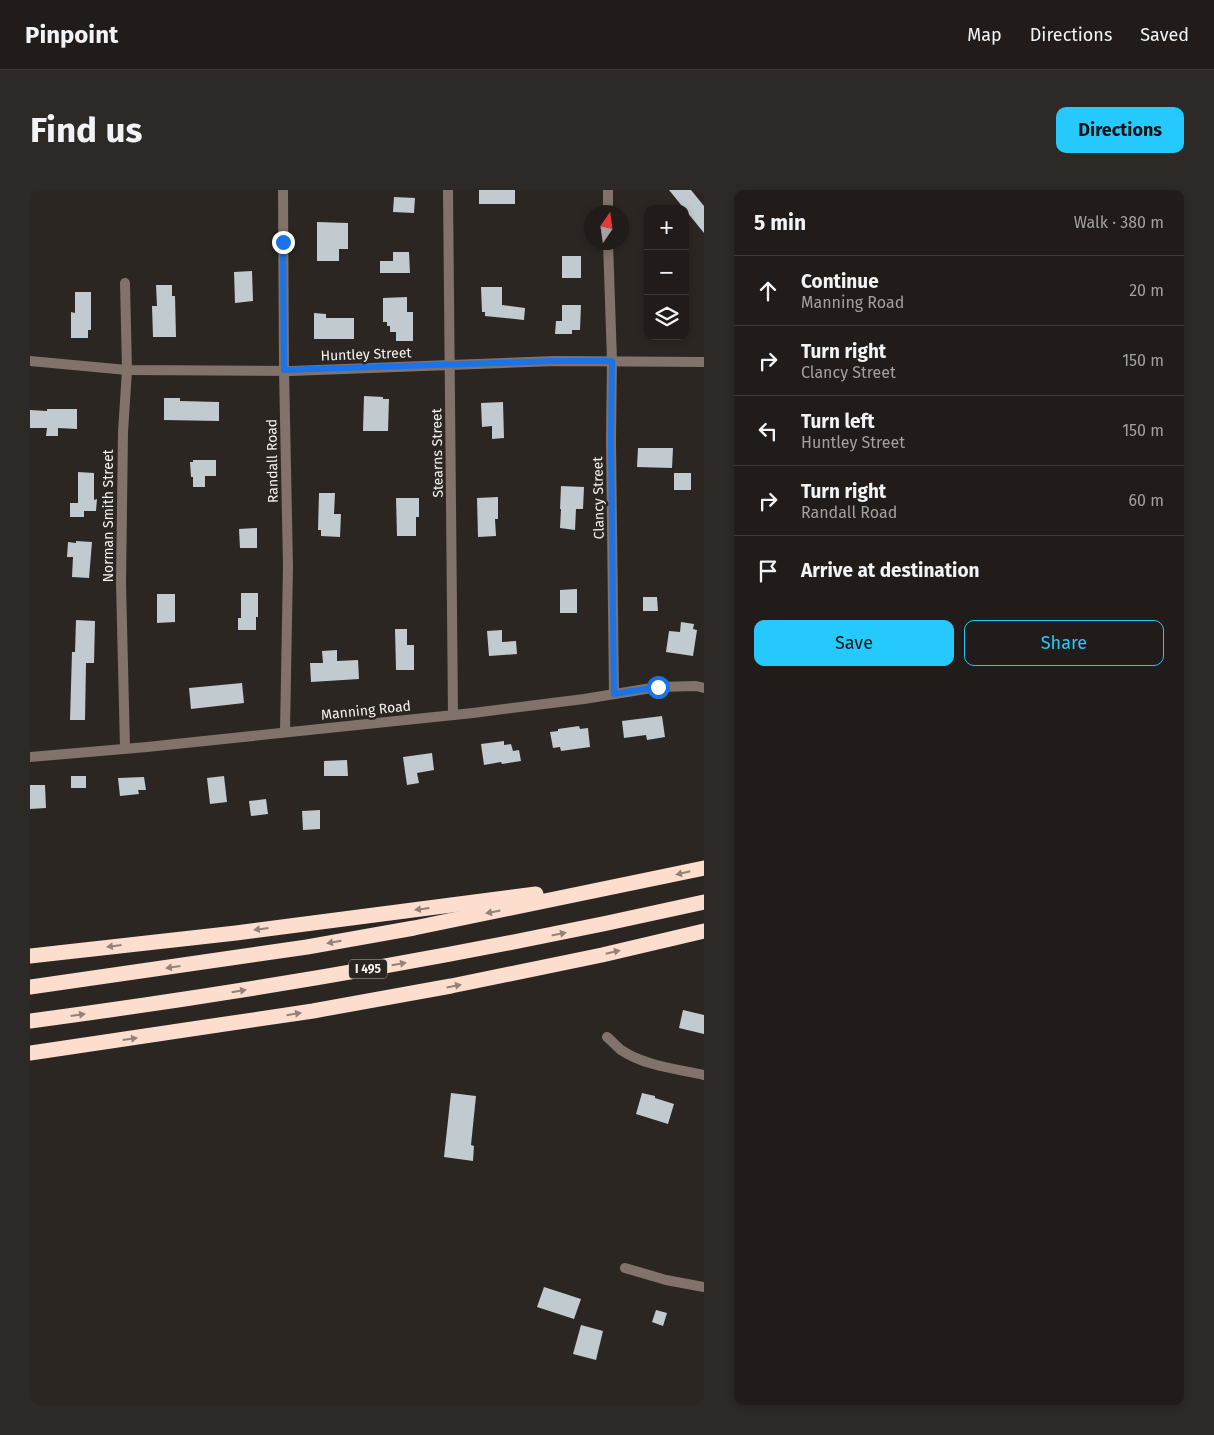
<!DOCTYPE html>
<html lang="en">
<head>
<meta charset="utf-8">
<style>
	:root { --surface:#211c1a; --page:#2d2927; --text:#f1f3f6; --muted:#a2a1a2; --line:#3e3a39; --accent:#25c9fe }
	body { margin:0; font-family:"Fira Sans",sans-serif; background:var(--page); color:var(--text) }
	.controls { position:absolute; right:15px; top:15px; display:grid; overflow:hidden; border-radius:10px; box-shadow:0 2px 8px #0003 }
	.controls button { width:45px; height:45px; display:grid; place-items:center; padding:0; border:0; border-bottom:1px solid var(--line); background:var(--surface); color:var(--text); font:25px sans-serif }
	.compass { position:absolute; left:554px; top:15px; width:45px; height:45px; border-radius:50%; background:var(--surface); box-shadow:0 2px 8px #0003; rotate:13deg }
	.stop { position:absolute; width:15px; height:15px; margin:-11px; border:4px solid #1a73e8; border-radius:50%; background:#fff }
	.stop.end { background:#1a73e8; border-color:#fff; box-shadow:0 1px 5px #0008 }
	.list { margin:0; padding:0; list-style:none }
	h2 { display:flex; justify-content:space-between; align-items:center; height:65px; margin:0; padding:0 20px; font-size:21px }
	h2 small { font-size:16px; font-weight:400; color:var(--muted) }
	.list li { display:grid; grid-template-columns:32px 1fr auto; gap:15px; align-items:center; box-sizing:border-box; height:70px; padding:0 20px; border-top:1px solid var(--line) }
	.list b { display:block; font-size:19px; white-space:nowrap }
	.list p { margin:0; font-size:16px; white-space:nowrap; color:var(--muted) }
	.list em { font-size:16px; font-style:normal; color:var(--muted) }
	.actions { display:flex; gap:10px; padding:15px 20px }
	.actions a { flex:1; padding:11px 0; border:1px solid var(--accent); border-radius:10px; text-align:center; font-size:18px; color:var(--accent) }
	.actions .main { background:var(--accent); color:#111 }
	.icon { flex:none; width:28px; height:28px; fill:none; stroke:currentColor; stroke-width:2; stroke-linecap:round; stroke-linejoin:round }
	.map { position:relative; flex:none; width:674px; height:1215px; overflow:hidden; border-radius:10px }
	header { display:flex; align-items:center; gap:30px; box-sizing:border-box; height:70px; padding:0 25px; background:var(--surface); border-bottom:1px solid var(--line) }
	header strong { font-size:24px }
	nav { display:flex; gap:28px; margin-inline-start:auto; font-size:18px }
	.intro { display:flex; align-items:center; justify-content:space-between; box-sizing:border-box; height:120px; padding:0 30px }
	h1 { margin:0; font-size:35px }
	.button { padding:12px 22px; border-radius:10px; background:var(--accent); color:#111; font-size:18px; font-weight:700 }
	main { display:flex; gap:30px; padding:0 30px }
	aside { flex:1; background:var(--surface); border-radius:10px; box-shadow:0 2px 8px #0003 }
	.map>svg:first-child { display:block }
	.building { fill:#c1cace }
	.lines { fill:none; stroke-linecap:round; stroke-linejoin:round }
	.street { stroke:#81726b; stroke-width:10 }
	.highway { stroke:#fcddce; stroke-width:15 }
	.oneway { fill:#948278 }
	.route { stroke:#1a73e8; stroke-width:6 }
	.labels { text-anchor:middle; stroke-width:5; stroke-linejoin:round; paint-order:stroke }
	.shield { fill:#2c2623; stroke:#bab6b2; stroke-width:1 }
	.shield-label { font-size:12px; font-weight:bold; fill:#f7f3f0 }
	.street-label { font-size:14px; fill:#f7f3f0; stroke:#2c2623 }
</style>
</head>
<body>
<header>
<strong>Pinpoint</strong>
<nav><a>Map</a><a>Directions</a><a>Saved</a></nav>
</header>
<div class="intro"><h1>Find us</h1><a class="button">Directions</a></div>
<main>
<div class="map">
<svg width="674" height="1215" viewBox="0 0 674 1215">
	<rect width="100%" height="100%" fill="#2c2623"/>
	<g class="building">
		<rect x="449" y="0" width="36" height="14"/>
		<polygon points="639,0 661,0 674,16 674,43"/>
		<polygon points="364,7 385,8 384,23 363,22"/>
		<polygon points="287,32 318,33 318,59 309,59 309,71 287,71"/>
		<polygon points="363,62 379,62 380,83 350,83 350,71 363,71"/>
		<rect x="532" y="66" width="19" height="22"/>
		<polygon points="222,81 223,111 205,113 204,82"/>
		<polygon points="126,95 142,95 142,106 145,106 146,147 123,147 122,116 127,116"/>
		<polygon points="451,97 472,97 472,115 495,118 494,130 455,126 455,122 452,122"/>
		<polygon points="45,102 61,102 61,140 58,140 58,148 41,148 41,122 45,123"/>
		<polygon points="377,107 377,122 383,122 383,151 366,151 366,142 360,142 360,136 357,136 357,132 353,132 353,108"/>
		<polygon points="532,115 551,115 550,140 542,140 542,144 525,144 526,131 532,131"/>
		<polygon points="284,123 296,124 296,128 324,128 324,149 284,149"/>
		<polygon points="334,206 353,207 353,209 359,209 358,241 333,241"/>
		<polygon points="134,208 150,208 150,211 189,212 189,231 134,230"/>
		<polygon points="473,212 474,248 462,249 462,236 452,237 451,213"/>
		<polygon points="17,219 47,219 47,239 28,238 28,246 16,246 17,238 0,238 0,220 17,221"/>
		<polygon points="608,258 643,258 642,278 607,277"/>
		<polygon points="163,270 186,270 186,286 175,286 175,297 163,297 163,287 161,287 160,272 163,272"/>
		<polygon points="48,282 64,283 64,310 67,309 66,321 54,321 54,327 40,327 40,313 48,313"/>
		<rect x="644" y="283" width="17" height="17"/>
		<polygon points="531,296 554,297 553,319 546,319 545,340 530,338 531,319 530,319"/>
		<polygon points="289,303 305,303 304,324 311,324 310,347 291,346 291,340 288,340"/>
		<polygon points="468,307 468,329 465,329 466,346 448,347 447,308"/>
		<polygon points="366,308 389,308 389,327 386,327 386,346 367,346"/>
		<polygon points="227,338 227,358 210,358 209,339"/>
		<polygon points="46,351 62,352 59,388 42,387 43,367 37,367 38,352 46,353"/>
		<polygon points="547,399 547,423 530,423 530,400"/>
		<polygon points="211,403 228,403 228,427 226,427 226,440 208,440 208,428 211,428"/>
		<polygon points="127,404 145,404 145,432 127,433"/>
		<polygon points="613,407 627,407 628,421 613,421"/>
		<polygon points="46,430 65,431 64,473 56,473 55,530 40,530 42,462 45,462"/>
		<polygon points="651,432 664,434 663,439 667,440 663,466 636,462 639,441 650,442"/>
		<polygon points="365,439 377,439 377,455 384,455 384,480 366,480"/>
		<polygon points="472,440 472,452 486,451 487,464 459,466 457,441"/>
		<polygon points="307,460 307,471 328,470 329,489 281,492 280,473 293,473 292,461"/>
		<polygon points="212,493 214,513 161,519 159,498"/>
		<polygon points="632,526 635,547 617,550 616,545 594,548 592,531"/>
		<polygon points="549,536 550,539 558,538 560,557 531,561 530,557 523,558 520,542 528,541 528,539"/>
		<polygon points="474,551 474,555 481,554 483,561 489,560 491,571 472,574 471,572 454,575 451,554"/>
		<polygon points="402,563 404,580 387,583 389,593 377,595 373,567"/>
		<polygon points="317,570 318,586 294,586 294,571"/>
		<rect x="41" y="586" width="15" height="12"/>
		<polygon points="194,586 197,612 180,614 177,588"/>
		<polygon points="114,587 116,600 108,600 109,604 90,606 88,588"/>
		<polygon points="0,595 15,595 16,618 0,619"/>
		<polygon points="236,609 238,624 221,626 219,611"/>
		<polygon points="290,620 290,639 273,640 272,621"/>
		<polygon points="653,820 674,825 674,844 649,838"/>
		<polygon points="421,903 446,906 441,955 444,956 443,971 414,967"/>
		<polygon points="612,903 625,906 625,908 644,914 638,934 606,924"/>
		<polygon points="514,1097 551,1109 544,1129 507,1117"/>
		<polygon points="626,1120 637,1123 633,1136 622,1132"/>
		<polygon points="551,1135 573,1141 566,1170 543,1164"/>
	</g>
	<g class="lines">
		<g class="street">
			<polyline points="253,0 254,180 258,376 255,541"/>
			<path d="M418 0C419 175 422 350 423 525"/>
			<polyline points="578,22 578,0"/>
			<polyline points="578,52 582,171 581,250 584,504"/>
			<polyline points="0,171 97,180 261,181 526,171 674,172"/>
			<polyline points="95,558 91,393 93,242 97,180 95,93"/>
			<polyline points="0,567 117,557 443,523 554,509 628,497 666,496 674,498"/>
			<path d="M577 847C582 851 586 856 591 860 615 876 647 879 674 885"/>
			<polyline points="595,1078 636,1090 674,1097"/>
		</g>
		<g class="highway">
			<polyline points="0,766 206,743 506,704"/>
			<polyline points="0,797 277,757 384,738 674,678"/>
			<path d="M0 831C226 801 451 762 674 712"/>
			<polyline points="0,863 283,821 421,796 572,765 674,741"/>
		</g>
	</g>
	<defs><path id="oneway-solid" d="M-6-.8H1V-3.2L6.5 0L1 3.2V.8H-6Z" transform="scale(1.25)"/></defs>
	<g class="oneway">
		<use href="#oneway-solid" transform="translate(653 683) rotate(167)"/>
		<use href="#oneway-solid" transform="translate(392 719) rotate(173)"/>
		<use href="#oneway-solid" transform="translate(463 722) rotate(169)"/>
		<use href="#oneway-solid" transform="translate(231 739) rotate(173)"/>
		<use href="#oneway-solid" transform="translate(529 744) rotate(-11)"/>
		<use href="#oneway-solid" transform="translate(304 752) rotate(170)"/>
		<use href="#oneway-solid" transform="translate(84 756) rotate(173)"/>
		<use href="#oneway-solid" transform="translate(583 762) rotate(-13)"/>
		<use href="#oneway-solid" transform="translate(369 774) rotate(-10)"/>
		<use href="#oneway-solid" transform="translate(143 777) rotate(172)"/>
		<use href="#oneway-solid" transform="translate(424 796) rotate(-11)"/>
		<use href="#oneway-solid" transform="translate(209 801) rotate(-9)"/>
		<use href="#oneway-solid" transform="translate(264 824) rotate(-9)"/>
		<use href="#oneway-solid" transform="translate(48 825) rotate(-8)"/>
		<use href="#oneway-solid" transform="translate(100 849) rotate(-8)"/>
	</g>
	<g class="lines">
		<polyline class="route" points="253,52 254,180 526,171 582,171 581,250 584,504 628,497"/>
	</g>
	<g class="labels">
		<rect class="shield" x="319" y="769.5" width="38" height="19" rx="4"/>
		<g class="shield-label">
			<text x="338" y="783">I 495</text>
		</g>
		<g class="street-label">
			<text transform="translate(336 164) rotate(-2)" y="5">Huntley Street</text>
			<text transform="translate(407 263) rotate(-91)" y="5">Stearns Street</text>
			<text transform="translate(242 271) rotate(-91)" y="5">Randall Road</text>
			<text transform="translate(568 308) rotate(-91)" y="5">Clancy Street</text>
			<text transform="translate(78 326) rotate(-90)" y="5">Norman Smith Street</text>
			<text transform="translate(336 520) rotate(-6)" y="5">Manning Road</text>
		</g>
	</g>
</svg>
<div class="controls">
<button>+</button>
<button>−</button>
<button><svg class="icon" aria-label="layers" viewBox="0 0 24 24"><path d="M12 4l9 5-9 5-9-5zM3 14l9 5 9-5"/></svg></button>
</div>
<svg class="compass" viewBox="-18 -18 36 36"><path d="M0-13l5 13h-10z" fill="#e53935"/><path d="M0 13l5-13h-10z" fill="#a2a1a2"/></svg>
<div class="stop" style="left:628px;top:497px"></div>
<div class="stop end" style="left:253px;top:52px"></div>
</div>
<aside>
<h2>5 min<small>Walk · 380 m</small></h2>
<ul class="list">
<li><svg class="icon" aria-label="ahead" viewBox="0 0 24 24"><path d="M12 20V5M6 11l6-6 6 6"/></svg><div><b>Continue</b><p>Manning Road</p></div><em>20 m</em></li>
<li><svg class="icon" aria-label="right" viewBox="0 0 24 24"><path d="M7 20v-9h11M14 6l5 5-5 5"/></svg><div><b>Turn right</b><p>Clancy Street</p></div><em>150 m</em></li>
<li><svg class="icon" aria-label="left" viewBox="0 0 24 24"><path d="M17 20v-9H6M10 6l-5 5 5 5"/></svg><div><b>Turn left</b><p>Huntley Street</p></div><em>150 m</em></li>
<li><svg class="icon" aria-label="right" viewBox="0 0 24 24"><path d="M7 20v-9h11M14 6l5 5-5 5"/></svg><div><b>Turn right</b><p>Randall Road</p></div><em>60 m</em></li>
<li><svg class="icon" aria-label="arrive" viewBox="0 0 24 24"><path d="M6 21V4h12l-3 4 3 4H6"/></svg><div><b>Arrive at destination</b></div></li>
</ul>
<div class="actions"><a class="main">Save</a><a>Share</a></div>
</aside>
</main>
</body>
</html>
